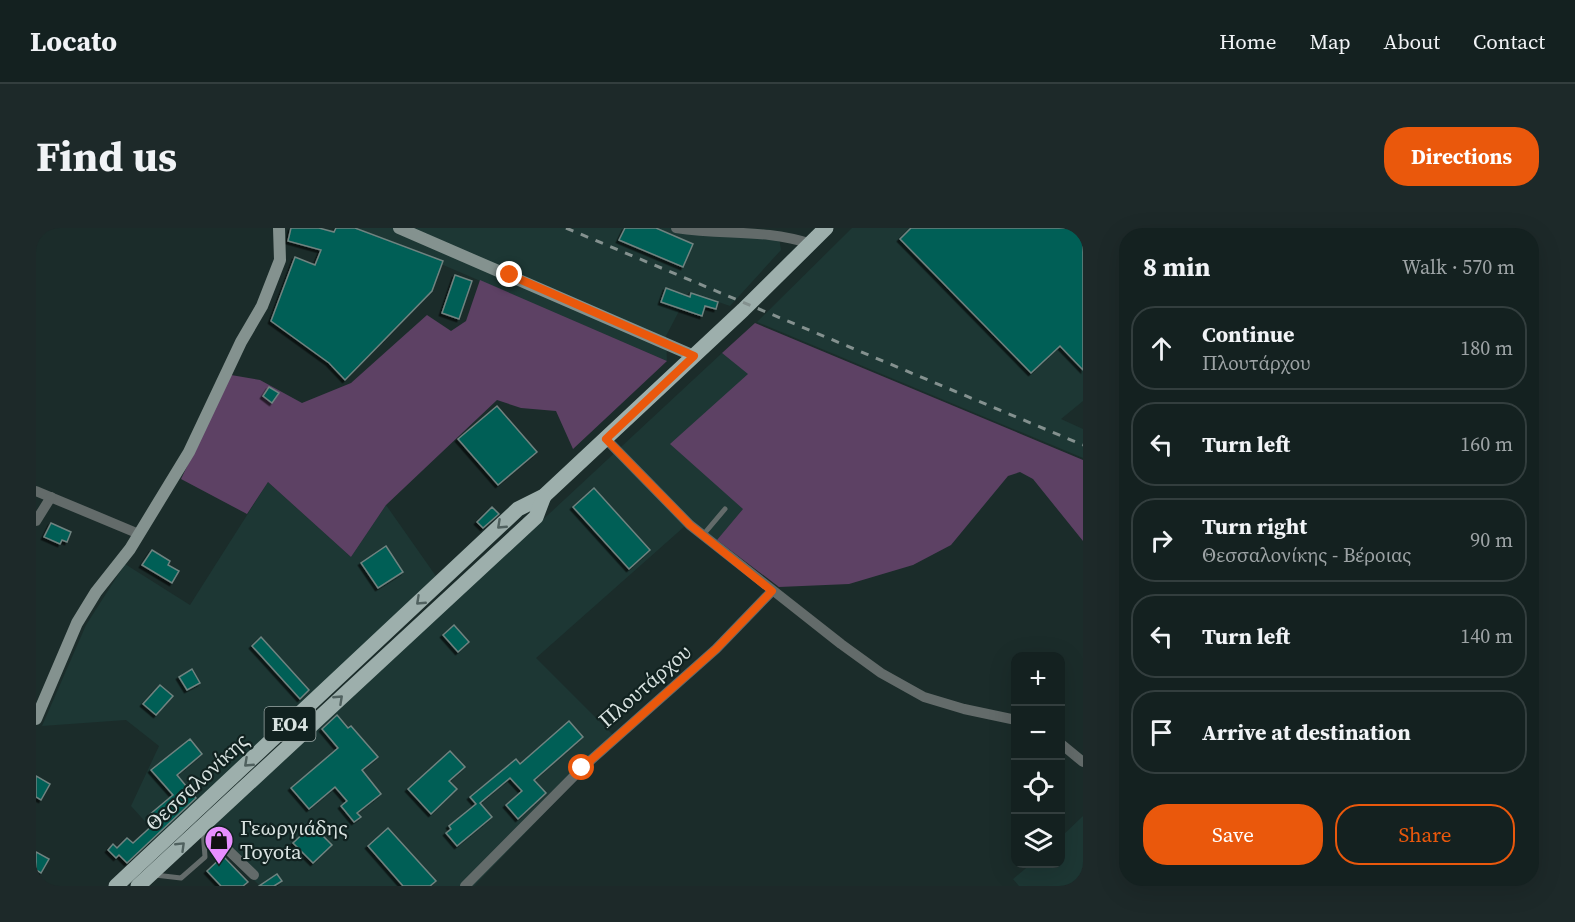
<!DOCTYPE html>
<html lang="en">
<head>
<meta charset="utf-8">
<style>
	:root { --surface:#142120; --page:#1d2929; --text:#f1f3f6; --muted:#9da3a5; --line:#333e3e; --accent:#ea580c }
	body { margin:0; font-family:"Source Serif 4",serif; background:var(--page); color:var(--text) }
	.controls { position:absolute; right:18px; bottom:18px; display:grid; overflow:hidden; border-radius:12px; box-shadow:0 6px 24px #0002 }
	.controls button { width:54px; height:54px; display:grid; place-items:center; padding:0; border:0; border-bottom:2px solid var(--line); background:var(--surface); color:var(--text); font:30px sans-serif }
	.stop { position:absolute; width:18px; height:18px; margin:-14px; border:4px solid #ea580c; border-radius:50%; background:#fff }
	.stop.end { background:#ea580c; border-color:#fff; box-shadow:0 2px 6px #0008 }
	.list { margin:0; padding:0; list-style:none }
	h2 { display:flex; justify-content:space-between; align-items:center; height:78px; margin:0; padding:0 24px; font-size:26px }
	h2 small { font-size:20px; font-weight:400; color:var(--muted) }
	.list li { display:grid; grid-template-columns:39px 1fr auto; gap:18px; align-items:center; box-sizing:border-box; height:84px; margin:0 12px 12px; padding:0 12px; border:2px solid var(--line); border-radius:24px }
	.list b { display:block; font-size:22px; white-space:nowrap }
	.list p { margin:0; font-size:20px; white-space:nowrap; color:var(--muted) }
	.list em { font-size:20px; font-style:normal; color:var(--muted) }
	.actions { display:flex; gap:12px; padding:18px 24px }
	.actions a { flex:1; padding:14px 0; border:2px solid var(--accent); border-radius:24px; text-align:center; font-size:21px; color:var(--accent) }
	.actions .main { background:var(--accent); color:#fff }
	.icon { flex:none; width:33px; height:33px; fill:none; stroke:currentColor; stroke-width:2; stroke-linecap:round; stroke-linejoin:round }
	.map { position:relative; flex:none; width:1047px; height:658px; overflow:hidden; border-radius:24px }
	header { display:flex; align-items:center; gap:36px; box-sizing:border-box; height:84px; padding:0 30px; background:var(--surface); border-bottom:2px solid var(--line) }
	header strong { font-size:28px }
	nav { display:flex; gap:33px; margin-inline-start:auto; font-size:21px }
	.intro { display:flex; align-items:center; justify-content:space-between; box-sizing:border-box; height:144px; padding:0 36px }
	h1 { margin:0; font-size:42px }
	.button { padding:15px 27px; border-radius:24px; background:var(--accent); color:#fff; font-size:21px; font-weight:700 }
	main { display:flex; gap:36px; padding:0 36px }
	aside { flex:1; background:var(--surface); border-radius:24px; box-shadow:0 6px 24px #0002 }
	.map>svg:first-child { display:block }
	.built { fill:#1d3734 }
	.green { fill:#5d4164 }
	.building { fill:#005e56; stroke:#6f8380; stroke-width:1.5; filter:url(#shadow) }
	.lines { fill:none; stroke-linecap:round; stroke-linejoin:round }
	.lane { stroke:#636b6a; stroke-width:5 }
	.street { stroke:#636b6a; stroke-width:10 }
	.secondary { stroke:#84928f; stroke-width:12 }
	.primary { stroke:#9dafac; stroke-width:15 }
	.rail { stroke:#84918f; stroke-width:3; stroke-dasharray:8 8; stroke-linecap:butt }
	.oneway { stroke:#50615f }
	.route { stroke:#ea580c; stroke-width:8 }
	.labels { text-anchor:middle; stroke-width:4.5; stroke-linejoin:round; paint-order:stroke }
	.shield { fill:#112220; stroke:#9da9a7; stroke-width:1.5 }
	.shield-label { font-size:20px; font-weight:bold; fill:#d9e3e1 }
	.street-label { font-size:21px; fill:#d9e3e1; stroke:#112220 }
	.poi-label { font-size:21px; fill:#d9e3e1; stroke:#112220; text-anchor:start }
</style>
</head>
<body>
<header>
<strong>Locato</strong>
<nav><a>Home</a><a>Map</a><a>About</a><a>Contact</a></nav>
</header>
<div class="intro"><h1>Find us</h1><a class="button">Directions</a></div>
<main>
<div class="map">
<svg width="1047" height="658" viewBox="0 0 1047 658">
	<defs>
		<filter id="shadow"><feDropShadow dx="-2.5" dy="2.5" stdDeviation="0" flood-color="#0009"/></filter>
	</defs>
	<rect width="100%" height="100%" fill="#1b2c2a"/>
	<g class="built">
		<polygon points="321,0 642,0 743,9 745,22 694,78 653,64 630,108 631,133"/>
		<polygon points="816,0 1047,0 1047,173 1025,191 1047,201 1047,230 721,94"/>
		<polygon points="686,125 712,145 707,281 676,319 649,298 500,430 577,507 550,542 438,658 224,658 170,605"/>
		<polygon points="232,254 315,329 350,277 402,351 125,611 95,578 123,518 90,492 6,498 50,397 89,336 154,377"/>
		<polygon points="1047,588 1047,658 983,658 977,651 995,636 1024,636 1025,609"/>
	</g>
	<g class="green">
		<polygon points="444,52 631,133 537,221 520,183 485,180 461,172 350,277 315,329 232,254 211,286 145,251 195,147 224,152 266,175 315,155 391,87 415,103 430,93"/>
		<polygon points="719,95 1047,232 1047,313 997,251 984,244 972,248 915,317 877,337 813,356 743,359 681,312 707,281 634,216 712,146 686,125"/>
	</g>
	<g class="building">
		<polygon points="255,0 283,0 298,4 300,0 319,0 407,33 396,63 309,152 293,135 235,93 259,29 279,37 285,22 252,13"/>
		<polygon points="589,0 620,0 657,16 647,39 583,12"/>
		<polygon points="875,0 1047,0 1047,142 1024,118 995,145 864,11"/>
		<polygon points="419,47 436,53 423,91 406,85"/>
		<polygon points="630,60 654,69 655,65 682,74 680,81 669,78 666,88 625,74"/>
		<polygon points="233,159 243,165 236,175 227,168"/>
		<polygon points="461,178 501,224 462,257 422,211"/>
		<polygon points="558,260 614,322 593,341 537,279"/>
		<polygon points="456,279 463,286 447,300 441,294"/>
		<polygon points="15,295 35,304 31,314 26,312 24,316 8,309"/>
		<polygon points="350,318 367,344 342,360 325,335"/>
		<polygon points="116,322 134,333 132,337 143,343 136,355 106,337"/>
		<polygon points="418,397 433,414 422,424 407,407"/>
		<polygon points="225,409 273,462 264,471 216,418"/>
		<polygon points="156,441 164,455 151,462 143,449"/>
		<polygon points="124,457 137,468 120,487 107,476"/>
		<polygon points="301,487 312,500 315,498 342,529 326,542 345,566 321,585 325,589 318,594 305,578 311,573 299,559 273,581 255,560 302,520 286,501"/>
		<polygon points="533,493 547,509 498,552 510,565 482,591 470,577 486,563 474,550 444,575 456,589 421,618 410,605 415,601 413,598 440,576 434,569 480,531 484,536"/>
		<polygon points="154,511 166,526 141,547 160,570 91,635 83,627 80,630 72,622 77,616 81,620 91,610 97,615 119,595 113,587 137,567 115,542"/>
		<polygon points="414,523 429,539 413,553 421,561 395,586 372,561"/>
		<polygon points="0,548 14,556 5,572 0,569"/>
		<polygon points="276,597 296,617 277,635 257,615"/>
		<polygon points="352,600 400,653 394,658 367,658 332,618"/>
		<polygon points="0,624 13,631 5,645 0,642"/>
		<polygon points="187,628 212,654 207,658 185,658 171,643"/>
		<polygon points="241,646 246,653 238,658 223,658"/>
	</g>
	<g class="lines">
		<g class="lane">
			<polyline points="667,307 689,281"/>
			<polyline points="119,647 145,650 169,629 167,601"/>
		</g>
		<g class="street">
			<path d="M640 0C691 8 725 0 776 16"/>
			<polyline points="570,211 654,297 805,416 845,445 888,469 928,481 980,492"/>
			<polyline points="0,263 103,306"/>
			<polyline points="0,293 15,269"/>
			<polyline points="1024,515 1047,534"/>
			<polyline points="166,597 218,647"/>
			<polyline points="429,658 546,540 680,421 736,363"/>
		</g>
		<g class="secondary">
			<polyline points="363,0 658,128"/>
			<polyline points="0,491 41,395 60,364 94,321 153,224 205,114 226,78 244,32 243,0"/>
		</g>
		<g class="primary">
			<polyline points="80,658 482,281 508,268 707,82 790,0"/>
			<polyline points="102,658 500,289 508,268"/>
		</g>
		<polyline class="rail" points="530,0 1047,217"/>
	</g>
	<defs><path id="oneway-chevron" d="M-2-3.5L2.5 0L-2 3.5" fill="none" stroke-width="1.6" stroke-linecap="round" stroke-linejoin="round" transform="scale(1.5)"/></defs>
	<g class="oneway">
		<use href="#oneway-chevron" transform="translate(465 297) rotate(137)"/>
		<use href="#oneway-chevron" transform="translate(384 373) rotate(137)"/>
		<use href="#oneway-chevron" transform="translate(303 471) rotate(-43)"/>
		<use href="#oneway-chevron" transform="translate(212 535) rotate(137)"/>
		<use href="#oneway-chevron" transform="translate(145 618) rotate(-44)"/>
	</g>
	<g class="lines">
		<polyline class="route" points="474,47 658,128 570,211 654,297 736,363 680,421 546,540"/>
	</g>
	<defs>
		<g id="shop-pin" transform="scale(1.5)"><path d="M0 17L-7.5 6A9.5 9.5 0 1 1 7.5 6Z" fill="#e88eff" stroke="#112220"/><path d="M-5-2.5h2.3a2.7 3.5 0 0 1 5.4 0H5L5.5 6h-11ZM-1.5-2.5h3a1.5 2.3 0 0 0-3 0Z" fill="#111"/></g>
	</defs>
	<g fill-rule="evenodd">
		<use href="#shop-pin" x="183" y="612"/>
	</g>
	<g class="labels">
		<rect class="shield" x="228.5" y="479" width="51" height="34" rx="4.5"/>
		<g class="shield-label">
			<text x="254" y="503">ΕΟ4</text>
		</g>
		<g class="street-label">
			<text transform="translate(609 458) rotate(-41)" y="7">Πλουτάρχου</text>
			<text transform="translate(161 554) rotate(-43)" y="7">Θεσσαλονίκης</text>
		</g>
		<g class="poi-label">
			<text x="204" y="607">Γεωργιάδης<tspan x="204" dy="24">Toyota</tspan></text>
		</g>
	</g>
</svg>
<div class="controls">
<button>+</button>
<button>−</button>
<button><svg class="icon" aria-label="locate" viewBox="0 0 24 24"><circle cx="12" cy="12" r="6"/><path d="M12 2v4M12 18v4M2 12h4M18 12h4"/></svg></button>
<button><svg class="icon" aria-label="layers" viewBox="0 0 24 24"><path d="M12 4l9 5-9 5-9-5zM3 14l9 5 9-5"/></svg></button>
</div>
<div class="stop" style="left:546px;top:540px"></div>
<div class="stop end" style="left:474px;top:47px"></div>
</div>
<aside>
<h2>8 min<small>Walk · 570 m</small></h2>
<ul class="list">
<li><svg class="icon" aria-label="ahead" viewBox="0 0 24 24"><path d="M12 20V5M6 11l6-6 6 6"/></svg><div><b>Continue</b><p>Πλουτάρχου</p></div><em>180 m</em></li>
<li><svg class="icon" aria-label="left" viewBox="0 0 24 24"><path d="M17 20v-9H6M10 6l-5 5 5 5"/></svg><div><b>Turn left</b></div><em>160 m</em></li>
<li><svg class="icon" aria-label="right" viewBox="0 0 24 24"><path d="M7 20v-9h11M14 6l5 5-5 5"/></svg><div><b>Turn right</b><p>Θεσσαλονίκης - Βέροιας</p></div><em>90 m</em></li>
<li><svg class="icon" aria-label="left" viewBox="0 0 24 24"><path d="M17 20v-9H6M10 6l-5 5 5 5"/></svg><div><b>Turn left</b></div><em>140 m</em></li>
<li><svg class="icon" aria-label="arrive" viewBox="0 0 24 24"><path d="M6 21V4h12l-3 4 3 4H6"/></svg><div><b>Arrive at destination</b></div></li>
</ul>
<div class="actions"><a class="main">Save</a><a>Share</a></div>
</aside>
</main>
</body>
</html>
